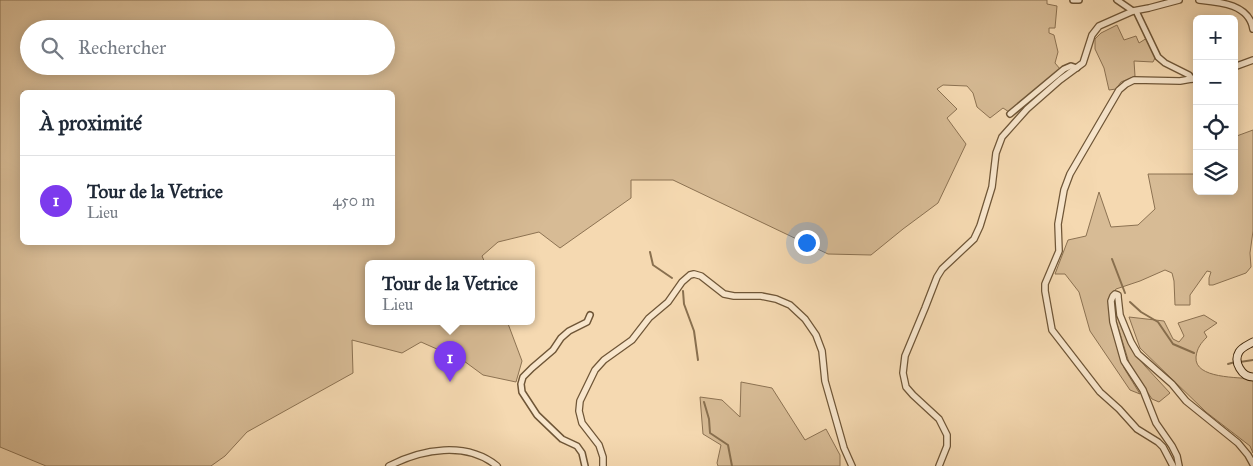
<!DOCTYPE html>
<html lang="fr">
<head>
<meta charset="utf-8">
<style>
	:root { --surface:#fff; --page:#f6f6f7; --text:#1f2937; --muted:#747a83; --line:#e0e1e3; --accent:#7c3aed }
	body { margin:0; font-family:"IM FELL Great Primer",serif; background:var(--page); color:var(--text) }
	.controls { position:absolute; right:15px; top:15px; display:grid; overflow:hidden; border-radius:8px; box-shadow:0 2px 12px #0003 }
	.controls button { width:45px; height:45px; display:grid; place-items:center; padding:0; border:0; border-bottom:1px solid var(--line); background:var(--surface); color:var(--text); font:25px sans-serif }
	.you { position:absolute; left:806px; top:242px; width:18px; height:18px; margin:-12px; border:4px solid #fff; border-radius:50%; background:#1a73e8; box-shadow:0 0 0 8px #1a73e833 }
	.badge { display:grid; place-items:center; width:32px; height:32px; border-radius:50%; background:var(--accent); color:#fff; font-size:16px; font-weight:700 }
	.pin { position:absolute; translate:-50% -41px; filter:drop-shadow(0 1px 2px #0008) }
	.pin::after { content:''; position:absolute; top:26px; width:18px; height:15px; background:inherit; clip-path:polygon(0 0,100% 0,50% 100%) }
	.popup { position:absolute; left:365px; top:260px; width:170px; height:65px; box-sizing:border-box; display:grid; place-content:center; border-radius:8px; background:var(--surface); filter:drop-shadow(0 1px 4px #0005); font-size:16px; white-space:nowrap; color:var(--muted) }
	.popup b { font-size:19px; color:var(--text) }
	.popup::after { content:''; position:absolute; left:50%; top:100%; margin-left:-10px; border:10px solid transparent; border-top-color:var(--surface) }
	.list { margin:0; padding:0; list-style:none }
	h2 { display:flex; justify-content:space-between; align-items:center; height:65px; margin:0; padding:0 20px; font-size:21px }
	h2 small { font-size:16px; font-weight:400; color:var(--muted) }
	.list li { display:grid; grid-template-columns:32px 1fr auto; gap:15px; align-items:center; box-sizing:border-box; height:90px; padding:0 20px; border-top:1px solid var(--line) }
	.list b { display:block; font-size:19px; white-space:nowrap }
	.list p { margin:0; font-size:16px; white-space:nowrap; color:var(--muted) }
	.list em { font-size:16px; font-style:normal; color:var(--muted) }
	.icon { flex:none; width:28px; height:28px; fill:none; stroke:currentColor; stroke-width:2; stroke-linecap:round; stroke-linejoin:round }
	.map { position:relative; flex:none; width:1253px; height:466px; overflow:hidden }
	.search { position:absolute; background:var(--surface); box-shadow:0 2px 12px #0003; left:20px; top:20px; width:375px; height:55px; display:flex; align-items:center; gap:12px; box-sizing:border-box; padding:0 18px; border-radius:28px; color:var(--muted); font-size:19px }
	.panel { position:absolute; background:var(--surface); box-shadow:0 2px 12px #0003; left:20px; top:90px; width:375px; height:155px; border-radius:8px }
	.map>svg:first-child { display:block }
	.green { fill:#d7bb95; stroke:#8c7252; fill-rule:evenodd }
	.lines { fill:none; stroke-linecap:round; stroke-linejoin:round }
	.stream { stroke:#89704f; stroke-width:2 }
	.minor-casing { stroke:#6f5637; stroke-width:8 }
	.tertiary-casing { stroke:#6f5637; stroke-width:8 }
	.secondary-casing { stroke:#422a0e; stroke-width:9 }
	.minor { stroke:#f8e6cc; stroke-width:5 }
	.tertiary { stroke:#f8e6cc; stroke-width:5.5 }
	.secondary { stroke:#f8e6cc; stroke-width:7 }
</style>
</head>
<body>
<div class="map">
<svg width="1253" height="466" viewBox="0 0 1253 466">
	<rect width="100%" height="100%" fill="#f5d9b1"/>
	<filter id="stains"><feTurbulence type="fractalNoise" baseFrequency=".004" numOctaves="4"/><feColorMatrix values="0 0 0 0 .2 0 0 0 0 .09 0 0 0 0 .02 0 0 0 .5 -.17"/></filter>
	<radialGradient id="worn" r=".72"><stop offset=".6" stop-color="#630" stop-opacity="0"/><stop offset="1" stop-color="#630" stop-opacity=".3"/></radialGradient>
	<g class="green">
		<path d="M0 0H1047V4L1057 6 1055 28H1049V33L1054 35 1058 52 1055 63 1060 69 1009 112 1003 108 990 118 977 107 973 93 967 86 943 85 937 89 957 109 947 118 966 144 938 203 903 229 871 255 828 254 673 180H631V198L560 248 539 232 498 242 482 256 485 263H369V321H507L522 361 516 382 483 375 464 361 421 342 402 353 352 340 353 373 247 432 225 456 211 466H46L0 447ZM29 29H386V66H29ZM22 92H392V242H22Z"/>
		<polygon points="1117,25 1124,40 1136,36 1139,43 1147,38 1156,56 1153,62 1134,61 1135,76 1121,82 1116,89 1109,90 1104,68 1095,49 1095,39 1101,33"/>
		<polygon points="1253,130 1253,231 1250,253 1251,267 1246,273 1213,285 1209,285 1209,278 1211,272 1207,271 1190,295 1190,305 1175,305 1174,281 1172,273 1165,270 1140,281 1116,289 1112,294 1109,307 1112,330 1124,368 1140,394 1130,390 1090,331 1079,292 1065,274 1055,274 1068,240 1086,236 1099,192 1111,227 1138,225 1155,209 1148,174 1197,174 1197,191 1234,191 1234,137"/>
		<path d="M1204 315 1217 323 1204 332 1207 337C1201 343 1197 348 1196 357 1194 379 1239 377 1253 379V453L1250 446 1206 412 1140 348 1129 317 1164 321 1173 339 1179 342 1184 336 1178 323Z"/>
		<polygon points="1117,316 1132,350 1145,366 1170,393 1159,402 1152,399 1130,366 1115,317"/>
		<polygon points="741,382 772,388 805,440 826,429 840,455 840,466 718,466 717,463 721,445 703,434 700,397 722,400 740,417"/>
	</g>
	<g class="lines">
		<g class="stream">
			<polyline points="650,252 653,265 672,278"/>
			<polyline points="1112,259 1125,293"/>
			<polyline points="683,291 684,304 694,331 698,360"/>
			<polyline points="1130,302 1141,312 1158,322 1173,344 1194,353"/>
			<polyline points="1240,362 1253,360"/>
			<polyline points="1228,364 1235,362"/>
			<polyline points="704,402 709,419 710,433 728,445 732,466"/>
		</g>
		<g class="minor-casing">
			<g id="minor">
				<polyline points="1073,0 1079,0"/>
				<polyline points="1117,0 1133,11"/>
				<polyline points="1136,11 1158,57 1165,63 1189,75 1192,79"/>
				<polyline points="1010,114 1064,69 1071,66 1077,68"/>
				<polyline points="585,466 582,453 577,446 562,439 537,415 522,392 521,384 523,377 532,368 553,350 561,338 569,331 587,322 590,315"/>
			</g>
		</g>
		<g class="tertiary-casing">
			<g id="tertiary">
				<path d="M1199 0C1219 2 1249 4 1253 29"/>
				<polyline points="1234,67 1253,60"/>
				<path d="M389 466C422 449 466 441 497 466"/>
				<polyline points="603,466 603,457 599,445 582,423 579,411 580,401 595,370 604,360 632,340 649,318 668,302 682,282 690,275 694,274 701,276 724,294 734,296 761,296 776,299 790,305 805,319 816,335 822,351 825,381 844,448 852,466"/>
				<polyline points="939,466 947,446 947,435 939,419 913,395 906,387 903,373 905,356 925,308 937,277 942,269 974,239 980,226 992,187 996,153 1002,137 1027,109 1060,80 1083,63 1092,35 1099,26 1133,11 1149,8 1179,0"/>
				<polyline points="1173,466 1163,447 1158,442 1137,429 1119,409 1100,392 1052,330 1045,291 1045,284 1059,251 1058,224 1064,190 1070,174 1119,90 1126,84 1134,80 1180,81 1197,78"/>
				<polyline points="1179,466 1177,456 1172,446 1156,423 1143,390 1124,361 1113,322 1111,301 1113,296 1115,294 1118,295 1118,297 1120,315 1131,342 1138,354 1172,384 1186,401 1238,443 1248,455 1253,464"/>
			</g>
		</g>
		<g class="secondary-casing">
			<path id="secondary" d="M1253 342C1248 345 1242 347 1239 352 1233 362 1242 377 1253 377"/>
		</g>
		<use href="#minor" class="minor"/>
		<use href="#tertiary" class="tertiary"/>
		<use href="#secondary" class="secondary"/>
	</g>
	<rect width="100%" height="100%" filter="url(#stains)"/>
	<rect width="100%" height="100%" fill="url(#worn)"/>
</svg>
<div class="controls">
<button>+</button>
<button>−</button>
<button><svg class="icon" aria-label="locate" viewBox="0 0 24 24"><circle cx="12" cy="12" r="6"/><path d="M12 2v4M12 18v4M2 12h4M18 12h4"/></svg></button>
<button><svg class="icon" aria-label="layers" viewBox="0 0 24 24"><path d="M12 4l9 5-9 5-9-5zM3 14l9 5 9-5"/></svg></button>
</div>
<div class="you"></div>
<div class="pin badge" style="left:450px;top:382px">1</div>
<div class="popup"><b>Tour de la Vetrice</b>Lieu</div>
<div class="search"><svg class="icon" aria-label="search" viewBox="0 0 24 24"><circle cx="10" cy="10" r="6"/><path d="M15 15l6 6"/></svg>Rechercher</div>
<section class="panel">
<h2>À proximité<small></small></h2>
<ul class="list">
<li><span class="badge">1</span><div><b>Tour de la Vetrice</b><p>Lieu</p></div><em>450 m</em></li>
</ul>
</section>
</div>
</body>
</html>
